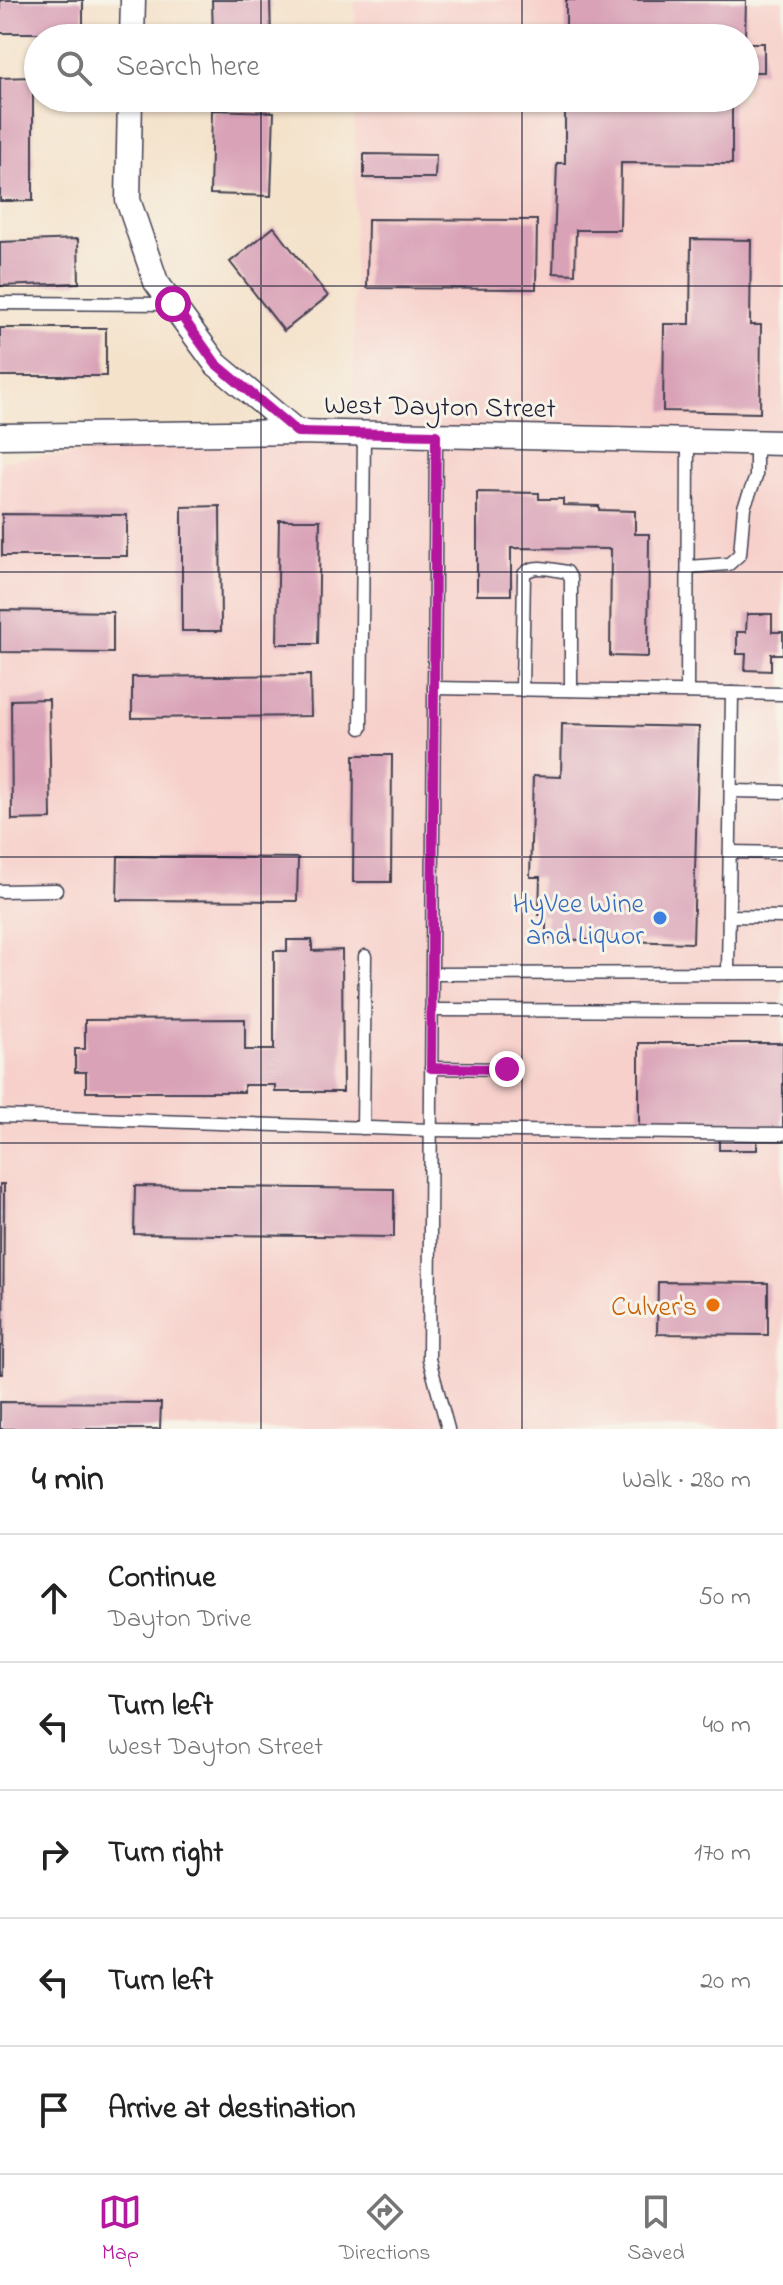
<!DOCTYPE html>
<html lang="en">
<head>
<meta charset="utf-8">
<style>
	:root { --surface:#fff; --page:#f6f6f6; --text:#222; --muted:#767676; --line:#e0e0e0; --accent:#b5179e }
	body { margin:0; font-family:"Indie Flower",sans-serif; background:var(--page); color:var(--text) }
	.stop { position:absolute; width:24px; height:24px; margin:-18px; border:6px solid #b5179e; border-radius:50%; background:#fff }
	.stop.end { background:#b5179e; border-color:#fff; box-shadow:0 2px 8px #0008 }
	.list { margin:0; padding:0; list-style:none }
	h2 { display:flex; justify-content:space-between; align-items:center; height:104px; margin:0; padding:0 32px; font-size:34px }
	h2 small { font-size:26px; font-weight:400; color:var(--muted) }
	.list li { display:grid; grid-template-columns:52px 1fr auto; gap:24px; align-items:center; box-sizing:border-box; height:128px; padding:0 32px; border-top:2px solid var(--line) }
	.list b { display:block; font-size:30px; white-space:nowrap }
	.list p { margin:0; font-size:26px; white-space:nowrap; color:var(--muted) }
	.list em { font-size:26px; font-style:normal; color:var(--muted) }
	.icon { flex:none; width:44px; height:44px; fill:none; stroke:currentColor; stroke-width:2; stroke-linecap:round; stroke-linejoin:round }
	.map { position:relative; flex:none; width:783px; height:1429px; overflow:hidden }
	.search { position:absolute; background:var(--surface); box-shadow:0 2px 6px #0004; left:24px; right:24px; top:24px; height:88px; display:flex; align-items:center; gap:20px; box-sizing:border-box; padding:0 28px; border-radius:44px; color:var(--muted); font-size:30px }
	.sheet { height:744px; background:var(--surface) }
	nav { display:flex; justify-content:space-around; align-items:center; box-sizing:border-box; height:112px; border-top:2px solid var(--line); background:var(--surface); font-size:22px; color:var(--muted) }
	nav a { display:grid; justify-items:center; gap:4px }
	nav .on { color:var(--accent) }
	.map>svg:first-child { display:block }
	.built { fill:#f7d0cb }
	.building { fill:#d9a2b7 }
	.lines { fill:none; stroke-linecap:round; stroke-linejoin:round }
	.service-casing { stroke:#423f51; stroke-width:15 }
	.minor-casing { stroke:#423f51; stroke-width:27 }
	.service { stroke:#fff; stroke-width:12 }
	.minor { stroke:#fff; stroke-width:24 }
	.route { stroke:#b5179e; stroke-width:10 }
	.grid { fill:none; stroke:#22223b; stroke-width:2; stroke-opacity:0.55 }
	.shop-dot { fill:#3f7fe0; stroke:#f7f3e8; stroke-width:3 }
	.food-dot { fill:#e8710a; stroke:#f7f3e8; stroke-width:3 }
	.labels { text-anchor:middle; stroke-width:6; stroke-linejoin:round; paint-order:stroke }
	.street-label { font-size:28px; fill:#22223b; stroke:#f7f3e8 }
	.shop-label { font-size:28px; fill:#366cbe; stroke:#f7f3e8; text-anchor:end }
	.food-label { font-size:28px; fill:#c56008; stroke:#f7f3e8; text-anchor:end }
</style>
</head>
<body>
<div class="map">
<svg width="783" height="1429" viewBox="0 0 783 1429">
	<rect width="100%" height="100%" fill="#f7f3e8"/>
	<filter id="ink" filterUnits="userSpaceOnUse"><feTurbulence type="fractalNoise" baseFrequency=".0125" numOctaves="2"/><feDisplacementMap in="SourceGraphic" scale="16" xChannelSelector="R" yChannelSelector="G"/><feConvolveMatrix kernelMatrix="1 2 1 2 8 2 1 2 1" color-interpolation-filters="sRGB"/></filter>
	<filter id="wash" filterUnits="userSpaceOnUse"><feTurbulence type="fractalNoise" baseFrequency=".006" numOctaves="4" result="noise"/><feDisplacementMap in="SourceGraphic" scale="32" xChannelSelector="R" yChannelSelector="G"/><feGaussianBlur stdDeviation="1.8" result="paint"/><feColorMatrix in="noise" values="0 0 0 0 0 0 0 0 0 0 0 0 0 0 0 0 0 1.4 0 .05"/><feComposite in="paint" operator="in"/></filter>
	<g filter="url(#wash)">
		<rect width="100%" height="100%" fill="#f4e2cb"/>
		<polygon class="built" points="355,0 783,0 783,1429 0,1429 0,461 297,432 353,433 355,98 745,98 745,38 355,38"/>
		<g id="blocks">
			<g class="building">
				<rect x="0" y="0" width="83" height="33"/>
				<polygon points="212,0 270,0 271,38 213,38"/>
				<polygon points="566,0 746,0 745,38 566,38"/>
				<rect x="365" y="30" width="96" height="8"/>
				<rect x="745" y="43" width="19" height="29"/>
				<polygon points="33,77 33,201 0,201 0,78"/>
				<polygon points="565,98 732,98 732,164 621,163 620,230 576,230 575,274 553,273 557,163 565,163"/>
				<polygon points="212,110 274,112 271,196 210,194"/>
				<polygon points="364,154 436,155 435,178 364,178"/>
				<polygon points="368,219 537,220 536,289 367,288"/>
				<polygon points="274,227 328,296 284,331 230,262"/>
				<polygon points="78,239 79,283 0,286 0,242"/>
				<polygon points="691,239 751,240 750,325 761,325 760,413 663,411 664,324 690,324"/>
				<rect x="0" y="328" width="106" height="48"/>
				<polygon points="477,492 539,493 539,499 563,499 563,505 599,506 599,510 635,511 635,534 649,534 648,657 610,656 611,549 511,548 511,595 477,595"/>
				<polygon points="220,506 221,631 182,631 182,507"/>
				<polygon points="2,514 127,515 127,556 2,556"/>
				<polygon points="279,520 320,520 318,644 277,644"/>
				<polygon points="0,610 113,612 113,653 0,652"/>
				<polygon points="747,614 772,614 772,632 783,632 783,654 771,654 771,671 745,670 746,654 737,654 737,632 746,632"/>
				<polygon points="310,675 311,716 132,718 132,677"/>
				<polygon points="49,699 51,819 12,820 11,700"/>
				<polygon points="562,724 699,727 693,943 546,939 546,915 539,915 540,877 530,877 533,776 561,777"/>
				<polygon points="354,755 392,755 391,882 353,882"/>
				<polygon points="118,856 298,858 297,901 117,900"/>
				<polygon points="287,940 312,940 312,951 342,950 343,1092 275,1092 275,1085 244,1085 244,1092 86,1092 86,1072 75,1072 75,1049 85,1049 85,1020 245,1019 245,1050 274,1050 274,951 287,951"/>
				<polygon points="639,1043 783,1043 783,1128 757,1128 757,1150 719,1150 719,1128 639,1128"/>
				<polygon points="0,1184 4,1184 3,1374 0,1374"/>
				<polygon points="135,1186 394,1189 394,1237 134,1234"/>
				<polygon points="658,1282 768,1283 768,1335 657,1334"/>
				<polygon points="0,1402 161,1403 160,1429 0,1429"/>
			</g>
		</g>
	</g>
	<g filter="url(#ink)">
		<use href="#blocks" fill-opacity="0" stroke="#423f51" stroke-width="2"/>
		<g class="lines">
			<g class="service-casing">
				<g id="service">
					<polyline points="0,303 173,304"/>
					<polyline points="436,435 429,1359 448,1429"/>
					<polyline points="688,567 729,564 740,554 744,507 756,477 756,443"/>
					<polyline points="434,688 783,694"/>
					<path d="M522 690 524 574C534 563 553 570 567 572L571 579V690"/>
					<polyline points="687,692 688,441"/>
					<polyline points="361,728 364,433"/>
					<polyline points="731,791 783,792"/>
					<polyline points="730,852 783,853"/>
					<polyline points="0,891 56,890"/>
					<polyline points="729,916 783,917"/>
					<polyline points="728,973 732,693"/>
					<polyline points="432,974 783,973"/>
					<polyline points="431,1010 783,1011"/>
					<polyline points="431,1068 507,1069"/>
					<polyline points="0,1116 431,1130 783,1134"/>
					<polyline points="363,1128 365,956"/>
				</g>
			</g>
			<g class="minor-casing">
				<g id="minor">
					<polyline points="132,38 133,0"/>
					<polyline points="130,98 128,200 156,282 216,364 297,432"/>
					<polyline points="0,436 297,432 783,443"/>
				</g>
			</g>
			<use href="#service" class="service"/>
			<use href="#minor" class="minor"/>
		</g>
	</g>
	<g class="lines" filter="url(#ink)">
		<polyline class="route" points="173,304 216,364 297,432 436,435 431,1068 507,1069"/>
	</g>
	<path class="grid" d="M261 0V38M522 0V38M261 98V1429M522 98V1429M0 286H783M0 572H783M0 857H783M0 1143H783"/>
	<circle class="shop-dot" cx="660" cy="918" r="8"/>
	<circle class="food-dot" cx="713" cy="1305" r="8"/>
	<g class="labels">
		<g class="street-label">
			<text transform="translate(440 405) rotate(1)" y="10">West Dayton Street</text>
		</g>
		<g class="shop-label">
			<text x="644" y="912">HyVee Wine<tspan x="644" dy="32">and Liquor</tspan></text>
		</g>
		<g class="food-label">
			<text x="697" y="1315">Culver's</text>
		</g>
	</g>
</svg>
<div class="stop" style="left:173px;top:304px"></div>
<div class="stop end" style="left:507px;top:1069px"></div>
<div class="search"><svg class="icon" aria-label="search" viewBox="0 0 24 24"><circle cx="10" cy="10" r="6"/><path d="M15 15l6 6"/></svg>Search here</div>
</div>
<section class="sheet">
<h2>4 min<small>Walk · 280 m</small></h2>
<ul class="list">
<li><svg class="icon" aria-label="ahead" viewBox="0 0 24 24"><path d="M12 20V5M6 11l6-6 6 6"/></svg><div><b>Continue</b><p>Dayton Drive</p></div><em>50 m</em></li>
<li><svg class="icon" aria-label="left" viewBox="0 0 24 24"><path d="M17 20v-9H6M10 6l-5 5 5 5"/></svg><div><b>Turn left</b><p>West Dayton Street</p></div><em>40 m</em></li>
<li><svg class="icon" aria-label="right" viewBox="0 0 24 24"><path d="M7 20v-9h11M14 6l5 5-5 5"/></svg><div><b>Turn right</b></div><em>170 m</em></li>
<li><svg class="icon" aria-label="left" viewBox="0 0 24 24"><path d="M17 20v-9H6M10 6l-5 5 5 5"/></svg><div><b>Turn left</b></div><em>20 m</em></li>
<li><svg class="icon" aria-label="arrive" viewBox="0 0 24 24"><path d="M6 21V4h12l-3 4 3 4H6"/></svg><div><b>Arrive at destination</b></div></li>
</ul>
</section>
<nav>
<a class="on"><svg class="icon" aria-label="map" viewBox="0 0 24 24"><path d="M3 6l6-2 6 2 6-2v14l-6 2-6-2-6 2zM9 4v14M15 6v14"/></svg>Map</a>
<a><svg class="icon" aria-label="directions" viewBox="0 0 24 24"><path d="M12 3l9 9-9 9-9-9zM9 14v-3h6M13 9l2 2-2 2"/></svg>Directions</a>
<a><svg class="icon" aria-label="saved" viewBox="0 0 24 24"><path d="M7 4h10v16l-5-4-5 4z"/></svg>Saved</a>
</nav>
</body>
</html>
